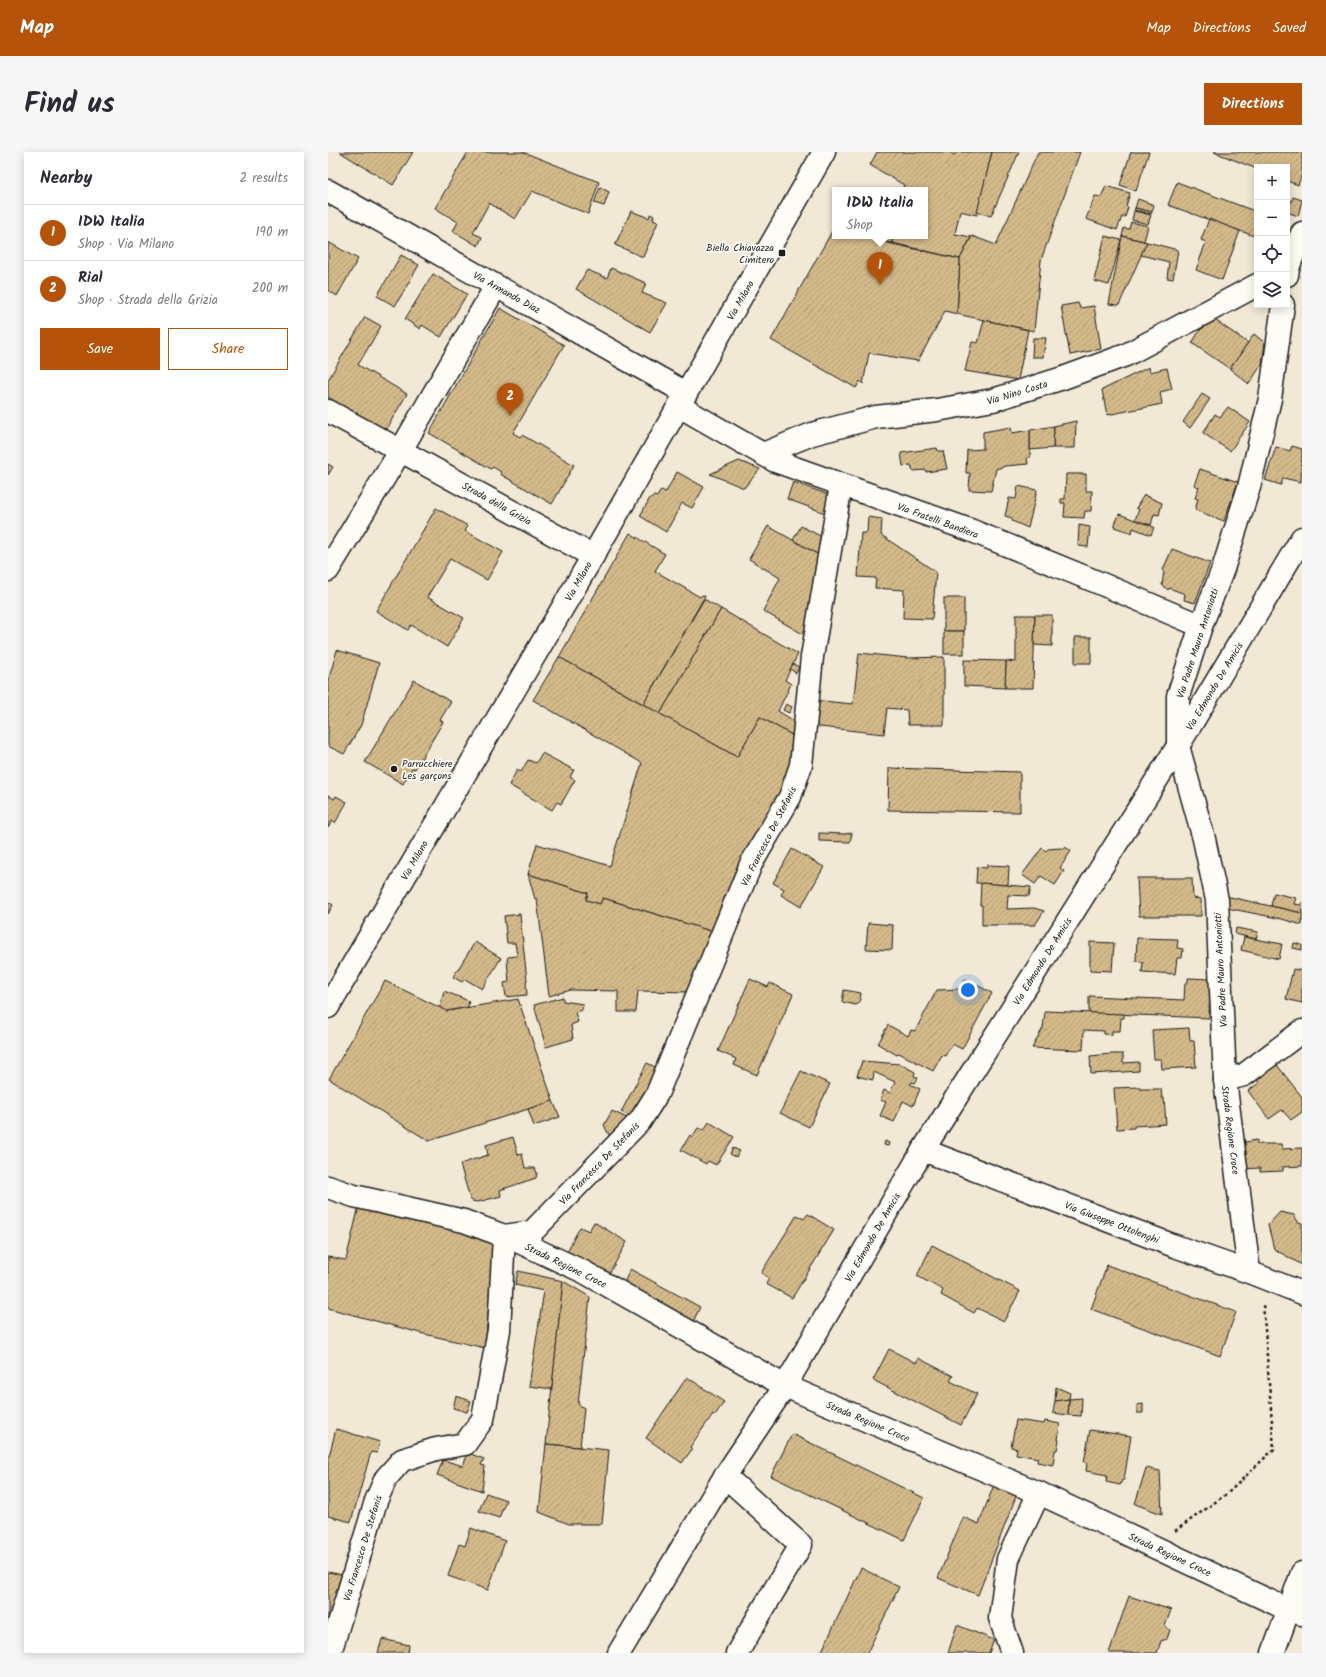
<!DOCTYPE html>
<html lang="en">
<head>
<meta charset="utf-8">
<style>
	:root { --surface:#fff; --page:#f7f7f7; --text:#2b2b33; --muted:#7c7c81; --line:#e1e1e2; --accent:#b45309 }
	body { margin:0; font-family:Kalam,sans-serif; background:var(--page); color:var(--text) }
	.controls { position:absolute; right:12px; top:12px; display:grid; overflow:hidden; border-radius:0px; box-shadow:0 2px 10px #0003 }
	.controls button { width:36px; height:36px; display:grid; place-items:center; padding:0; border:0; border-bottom:1px solid var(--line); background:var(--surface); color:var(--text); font:20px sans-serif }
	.you { position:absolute; left:640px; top:838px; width:14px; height:14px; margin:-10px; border:3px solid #fff; border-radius:50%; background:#1a73e8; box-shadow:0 0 0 6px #1a73e833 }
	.badge { display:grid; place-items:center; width:26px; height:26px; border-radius:50%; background:var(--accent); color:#fff; font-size:13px; font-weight:700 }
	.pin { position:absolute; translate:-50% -33px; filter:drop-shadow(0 1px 2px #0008) }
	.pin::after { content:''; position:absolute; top:21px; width:14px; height:12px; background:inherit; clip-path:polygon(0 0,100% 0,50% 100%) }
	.popup { position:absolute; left:504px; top:35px; width:96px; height:52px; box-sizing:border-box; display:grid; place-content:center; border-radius:0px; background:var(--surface); filter:drop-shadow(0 1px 3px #0005); font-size:13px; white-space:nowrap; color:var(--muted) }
	.popup b { font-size:15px; color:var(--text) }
	.popup::after { content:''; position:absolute; left:50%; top:100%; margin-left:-8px; border:8px solid transparent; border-top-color:var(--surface) }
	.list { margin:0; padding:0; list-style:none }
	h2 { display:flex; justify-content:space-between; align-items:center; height:52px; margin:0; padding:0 16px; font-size:17px }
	h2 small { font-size:13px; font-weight:400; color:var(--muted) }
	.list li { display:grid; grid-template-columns:26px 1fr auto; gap:12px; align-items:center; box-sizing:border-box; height:56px; padding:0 16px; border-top:1px solid var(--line) }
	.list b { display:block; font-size:15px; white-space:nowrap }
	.list p { margin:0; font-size:13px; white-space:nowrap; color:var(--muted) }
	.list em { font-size:13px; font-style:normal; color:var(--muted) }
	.actions { display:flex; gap:8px; padding:12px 16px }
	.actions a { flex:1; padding:9px 0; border:1px solid var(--accent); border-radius:0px; text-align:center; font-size:14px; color:var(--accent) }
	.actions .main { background:var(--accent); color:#fff }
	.icon { flex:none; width:22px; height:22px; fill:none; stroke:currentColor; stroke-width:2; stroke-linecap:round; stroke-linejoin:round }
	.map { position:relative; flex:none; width:974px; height:1501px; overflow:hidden; border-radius:0px }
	header { display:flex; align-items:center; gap:24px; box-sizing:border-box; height:56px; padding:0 20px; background:var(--accent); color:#fff }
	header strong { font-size:19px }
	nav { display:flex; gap:22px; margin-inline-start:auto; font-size:14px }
	.intro { display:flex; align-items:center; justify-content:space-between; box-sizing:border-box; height:96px; padding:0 24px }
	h1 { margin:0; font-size:28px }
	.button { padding:10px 18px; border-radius:0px; background:var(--accent); color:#fff; font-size:14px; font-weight:700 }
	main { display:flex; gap:24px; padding:0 24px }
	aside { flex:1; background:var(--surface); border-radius:0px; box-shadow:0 2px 10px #0003 }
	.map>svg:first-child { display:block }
	.building { fill:url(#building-hatch); stroke:#1c1c1c }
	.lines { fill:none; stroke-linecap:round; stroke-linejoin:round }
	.minor-casing { stroke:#1c1c1c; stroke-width:25 }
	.major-casing { stroke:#1c1c1c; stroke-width:25 }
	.path { stroke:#1c1c1c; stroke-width:2.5; stroke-dasharray:3 3; stroke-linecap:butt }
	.minor { stroke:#fdfcf7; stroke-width:22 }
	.major { stroke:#fdfcf7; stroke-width:22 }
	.poi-dot { fill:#1c1c1c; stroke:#fdfcf7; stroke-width:1.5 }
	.labels { text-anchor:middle; stroke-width:3.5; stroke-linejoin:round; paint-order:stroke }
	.poi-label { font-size:10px; fill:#1c1c1c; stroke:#fdfcf7; text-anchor:end }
	.street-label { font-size:10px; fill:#1c1c1c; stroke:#fdfcf7 }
</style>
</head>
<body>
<header>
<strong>Map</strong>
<nav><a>Map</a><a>Directions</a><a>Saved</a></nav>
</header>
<div class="intro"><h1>Find us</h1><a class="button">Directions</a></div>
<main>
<aside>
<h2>Nearby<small>2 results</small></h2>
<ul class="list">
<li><span class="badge">1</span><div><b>IDW Italia</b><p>Shop · Via Milano</p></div><em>190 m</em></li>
<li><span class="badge">2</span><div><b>Rial</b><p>Shop · Strada della Grizia</p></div><em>200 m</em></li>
</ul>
<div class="actions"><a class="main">Save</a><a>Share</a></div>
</aside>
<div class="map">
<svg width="974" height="1501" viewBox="0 0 974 1501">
	<defs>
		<pattern id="building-hatch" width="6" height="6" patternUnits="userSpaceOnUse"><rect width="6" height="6" fill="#d4ba8a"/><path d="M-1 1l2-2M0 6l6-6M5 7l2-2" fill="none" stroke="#b59f76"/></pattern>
	</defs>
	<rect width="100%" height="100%" fill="#f1e8d6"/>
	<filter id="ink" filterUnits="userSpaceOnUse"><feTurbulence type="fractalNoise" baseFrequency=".025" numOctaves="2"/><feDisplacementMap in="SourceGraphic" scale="8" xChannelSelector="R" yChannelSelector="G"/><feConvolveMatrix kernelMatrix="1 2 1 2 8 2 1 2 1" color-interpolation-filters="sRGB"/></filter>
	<g filter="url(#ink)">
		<g class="building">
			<polygon points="12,0 85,0 65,33"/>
			<polygon points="140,0 195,0 271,30 260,62 204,39 187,67 161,51 145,81 154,85 150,94 125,79 130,70 107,56"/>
			<polygon points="549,0 622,0 626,3 628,0 664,0 649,63 632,59 627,82 643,85 632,107 564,91 565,84 597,84 597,38 574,38 576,33 542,13"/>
			<polygon points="664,0 691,0 663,64 649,60"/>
			<polygon points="710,0 752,0 713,108 706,179 629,162 632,107 644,84 668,93"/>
			<polygon points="803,0 821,0 808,39 792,33"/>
			<polygon points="886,0 974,0 974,22 970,33 959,29 959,15 929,15 929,17"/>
			<polygon points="849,30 929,60 929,85 840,53"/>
			<polygon points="778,34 802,41 798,54 800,55 797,65 794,65 789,78 758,67 767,44 773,45"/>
			<polygon points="272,35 281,40 276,54 266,51"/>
			<polygon points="965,45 974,48 970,64 959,60"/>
			<polygon points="810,47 826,53 824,60 807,56"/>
			<polygon points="807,56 824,60 823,62 806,58"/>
			<polygon points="303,59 321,66 322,62 326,64 325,68 330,70 315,105 287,93"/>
			<polygon points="806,59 823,63 820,72 804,68"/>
			<polygon points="881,67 912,79 894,128 868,118 878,90 873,88"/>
			<polygon points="803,70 820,74 816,89 794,84 796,76 801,77"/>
			<polygon points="507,74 507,84 552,84 551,89 632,107 629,162 617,159 590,209 541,201 535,232 532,229 528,236 443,188"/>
			<polygon points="552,84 565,84 564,91 551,89"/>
			<polygon points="777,84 793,88 781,133 766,129"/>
			<polygon points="794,84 819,90 791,153 781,152"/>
			<polygon points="0,90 30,107 9,144 0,138"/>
			<polygon points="819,90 850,98 845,127 839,126 841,110 813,103"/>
			<polygon points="73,103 91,113 67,154 49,144"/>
			<polygon points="283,116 318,131 314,141 339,151 322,180 248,137 259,118 279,126"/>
			<polygon points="105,122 139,142 113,185 94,173 92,177 77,167"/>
			<polygon points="750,151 752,156 766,154 773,197 742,203 733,154"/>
			<polygon points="172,156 236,193 185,281 192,285 194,283 246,313 224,352 172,322 173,320 165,315 163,317 101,281"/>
			<polygon points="37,165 53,174 30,213 79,242 57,279 0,245 0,228"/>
			<polygon points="656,168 700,178 690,228 637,219 644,190 650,191"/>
			<polygon points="887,168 920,191 902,217 864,191 872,178"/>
			<polygon points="926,182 937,191 934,212 921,232 902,217"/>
			<polygon points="705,186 718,186 715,205 704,205"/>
			<polygon points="821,215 822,220 839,216 844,237 832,240 834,252 779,263 774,238"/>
			<polygon points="874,242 882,247 862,276 855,270"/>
			<polygon points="900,255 922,270 902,299 875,281 887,262 892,265"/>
			<polygon points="748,269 747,296 725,296 726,274"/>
			<polygon points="726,274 725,296 702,298 702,278"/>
			<polygon points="683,275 684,281 702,278 702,305 699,306 700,312 677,314 668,317 663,339 641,338 642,321 638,321 639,298 655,297 655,280"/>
			<polygon points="964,294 974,297 973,330 955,326 953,333 937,328 948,295 962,299"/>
			<polygon points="609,296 610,299 615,299 619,317 598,320 598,318 585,319 583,313 575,314 573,301"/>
			<polygon points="411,309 432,317 416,336 382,322"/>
			<polygon points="0,312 5,315 0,323"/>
			<polygon points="872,317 910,330 896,369 867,358 870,347 867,346 871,335 866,333"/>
			<polygon points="349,320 376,335 364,356 354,351 338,380 312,364 322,346 326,344 329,345 333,338 338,340"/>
			<polygon points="738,322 758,322 758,339 764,339 763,359 757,359 756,366 736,365 737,351 733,351 733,347 737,347"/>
			<polygon points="465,330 504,344 500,362 459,347"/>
			<polygon points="690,334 709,338 700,376 684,369 684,366 677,364 681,346 688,347"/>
			<polygon points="816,343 834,351 831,363 826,362 823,373 807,368 811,357 808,356"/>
			<polygon points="108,356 140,374 137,379 175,400 159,428 122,407 99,445 136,466 119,495 83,473 80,478 48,459"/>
			<polygon points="791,362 826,375 823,383 805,376 804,381 786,375"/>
			<polygon points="540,365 554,367 553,383 608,420 604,467 575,466 576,438 547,436 548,426 530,425 533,381 539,381"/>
			<polygon points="751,373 762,375 760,395 750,394"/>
			<polygon points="440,374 493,404 480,485 435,459 452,426 421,407"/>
			<polygon points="473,374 496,386 493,404 465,388"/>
			<polygon points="302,381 337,402 327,419 372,445 374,443 377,444 315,552 231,505"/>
			<polygon points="844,397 882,411 867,451 856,448 857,442 841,436 840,438 834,433 836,419 835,418"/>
			<rect x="616" y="446" width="20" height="33"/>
			<polygon points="376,447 393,457 332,562 315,552"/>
			<polygon points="393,457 470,502 457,528 463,532 450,559 471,572 469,586 432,565 409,605 332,562"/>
			<polygon points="688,463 707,463 705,536 677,536 678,509 688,510"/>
			<polygon points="707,463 724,463 724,494 706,493"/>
			<rect x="616" y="479" width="20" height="23"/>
			<rect x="747" y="485" width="16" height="26"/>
			<polygon points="9,498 51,511 33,573 16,602 0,594 0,526 1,526"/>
			<polygon points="531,501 580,506 616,505 616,573 580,573 579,558 559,556 556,582 483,574 485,548 525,552"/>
			<polygon points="231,505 409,605 432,565 469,586 457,634 389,781 275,746 272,752 258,748 260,741 200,722 209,692 282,714 314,611 205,548"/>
			<polygon points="636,508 678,509 677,536 636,534"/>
			<polygon points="465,512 471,515 468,521 462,517"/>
			<polygon points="86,528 123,550 112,568 115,570 87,617 84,616 75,632 37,610"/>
			<polygon points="458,552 464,555 461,561 455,558"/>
			<polygon points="214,601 246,618 242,625 247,628 233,652 229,650 224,658 181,633 189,618 193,620 200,608 208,611"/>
			<polygon points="561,616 692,620 692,660 560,658"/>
			<polygon points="0,643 6,647 8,644 19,650 7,671 4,669 0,676"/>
			<polygon points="491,681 516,682 524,681 522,690 491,689"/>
			<polygon points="737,695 743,699 732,716 736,719 727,733 713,724 707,732 694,723 714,696 718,699 720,697 733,696 735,697"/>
			<polygon points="464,697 496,715 473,755 453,743 456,737 445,731"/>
			<polygon points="659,713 681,714 680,733 648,731 649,715 659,716"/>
			<polygon points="200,722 260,741 258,748 272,752 275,746 389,781 363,840 310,839 308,860 290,860 290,839 243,838 221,844 209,747 207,747"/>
			<polygon points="809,726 864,726 865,746 873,747 873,764 811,764"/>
			<polygon points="653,731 703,735 701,744 680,743 679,757 706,756 716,759 707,773 654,773 654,753 652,753"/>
			<polygon points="946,741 968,746 966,752 973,753 974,750 974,761 943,754"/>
			<polygon points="893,743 974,761 974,773 954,767 894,755"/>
			<polygon points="0,750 5,753 0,762"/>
			<polygon points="192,762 199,829 198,829 199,843 178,845 176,831 181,830 179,808 180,805 189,804 187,791 179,791 176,764"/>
			<polygon points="540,771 565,773 564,798 538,797"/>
			<polygon points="908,776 930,780 928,787 907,782"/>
			<polygon points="916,785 954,792 951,807 913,798"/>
			<polygon points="809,786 850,787 849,796 855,797 854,806 849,806 847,822 814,820 815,810 808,809"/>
			<polygon points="147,790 173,806 154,837 137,827 134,830 125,825"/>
			<polygon points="762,790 786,791 784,819 762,818"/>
			<polygon points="966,791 974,793 974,798 965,796"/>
			<polygon points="965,817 974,819 974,851 958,847"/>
			<polygon points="860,826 882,827 881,866 761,861 761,844 856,848 857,831 860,830"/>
			<polygon points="422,827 440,835 442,831 465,842 429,923 406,913 408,907 390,899"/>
			<polygon points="637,827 664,841 634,897 624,892 617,904 614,903 605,919 571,901 569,903 550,892 560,873 580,884 583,878 587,879 609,838 631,837"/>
			<polygon points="57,829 119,859 190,847 225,949 101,989 1,927"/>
			<polygon points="516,838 533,841 532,848 528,853 514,850"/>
			<polygon points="116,839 141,849 140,855 119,859 112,855"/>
			<polygon points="235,845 235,849 255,852 254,858 247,860 250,870 243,873 245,887 218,895 206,853"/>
			<polygon points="717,859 794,862 796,862 796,866 793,866 792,879 784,879 784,883 776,882 776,879 756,878 755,898 704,896 715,876"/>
			<polygon points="861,876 862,889 866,889 868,915 834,917 833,907 826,907 824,878"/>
			<polygon points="783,902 795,902 795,911 811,910 811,919 763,922 762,904"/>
			<polygon points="534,909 572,912 587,920 586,924 590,926 587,931 584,930 582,932 592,937 585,954 575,949 566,970 552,964 558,950 552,948 556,938 562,941 567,930 546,920 545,928 529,924"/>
			<polygon points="319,911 329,916 320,936 302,964 293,960"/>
			<polygon points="949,913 974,945 974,960 963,968 954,958 941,967 920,939 931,931 929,927"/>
			<polygon points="473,919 502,932 481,975 452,961"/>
			<polygon points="812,935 812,937 833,937 834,946 836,946 838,972 806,974 806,976 789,977 786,936"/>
			<polygon points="225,949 232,965 206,974 200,957"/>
			<polygon points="284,959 301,967 285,991 276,973"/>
			<polygon points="381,970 406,985 388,1013 380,1009 378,1012 353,998 362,983 364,985 370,976 376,978"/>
			<polygon points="185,985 190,1003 194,1002 197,1016 207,1016 209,1021 208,1026 172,1038 173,1044 150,1050 144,1049 142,1047 132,1012 160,1003 158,993"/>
			<polygon points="929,988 929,992 953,992 954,997 974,996 974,1014 955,1015 955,1019 932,1020 932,1016 914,1017 912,991"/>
			<polygon points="557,989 561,991 560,994 556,993"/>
			<polygon points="405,996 412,999 408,1005 402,1002"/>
			<polygon points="31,1054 55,1061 157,1086 163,1090 166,1098 157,1196 92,1181 0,1156 0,1105 18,1108"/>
			<polygon points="952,1060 966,1063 970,1070 974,1071 974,1113 946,1097 940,1073"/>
			<polygon points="480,1062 506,1078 464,1146 438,1132 441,1126 433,1121 469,1063 476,1067"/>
			<polygon points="266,1070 299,1090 281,1122 236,1105 252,1075 261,1079"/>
			<polygon points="604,1093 692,1139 676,1169 649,1156 646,1161 613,1143 615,1138 589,1124"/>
			<polygon points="779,1113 908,1160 892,1204 763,1157"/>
			<polygon points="302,1117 372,1155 364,1172 294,1136"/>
			<polygon points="190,1119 235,1129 224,1237 201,1234 216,1139 187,1133"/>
			<polygon points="235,1129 262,1145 250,1252 256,1256 252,1295 218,1292"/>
			<polygon points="561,1197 588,1211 590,1206 625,1224 622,1229 649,1242 633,1273 545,1228"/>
			<polygon points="359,1225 396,1250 387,1263 385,1262 362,1295 364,1297 354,1311 318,1286"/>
			<polygon points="728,1235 742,1241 741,1247 727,1249"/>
			<polygon points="128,1244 143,1249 139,1260 125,1256"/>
			<polygon points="754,1246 753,1264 740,1263 741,1247"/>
			<polygon points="741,1247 740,1263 725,1261 727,1249"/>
			<polygon points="815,1252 815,1261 809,1261 809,1253"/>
			<polygon points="688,1268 716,1272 717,1269 732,1272 730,1288 731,1288 729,1298 727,1298 725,1313 709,1310 710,1306 688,1302 689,1297 683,1295"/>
			<polygon points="8,1277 52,1290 49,1301 43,1300 23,1370 0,1364 0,1308"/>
			<polygon points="762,1278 803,1284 796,1328 794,1328 792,1333 778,1330 779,1323 758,1319 759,1310 756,1310"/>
			<polygon points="464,1282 596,1346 576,1388 443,1324"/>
			<polygon points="218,1292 281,1298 274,1372 241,1372 211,1360"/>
			<polygon points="140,1301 156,1307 153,1313 157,1314 154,1339 109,1323 115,1308 135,1314"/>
			<polygon points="818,1316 832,1319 834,1362 807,1352"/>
			<polygon points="667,1330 690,1339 650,1443 610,1426 635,1365 651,1372"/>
			<polygon points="158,1341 178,1348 171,1366 151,1359"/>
			<polygon points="143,1376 177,1389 160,1438 120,1424 131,1392 137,1394"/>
			<polygon points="533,1416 571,1435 539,1501 493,1501"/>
			<polygon points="0,1420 15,1423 0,1480"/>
			<polygon points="801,1444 843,1458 837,1474 842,1478 839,1487 833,1489 829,1501 781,1501"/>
			<polygon points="629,1473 666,1488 661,1501 620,1501"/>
			<polygon points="54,1487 81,1493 80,1501 50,1501"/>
		</g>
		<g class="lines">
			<g class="minor-casing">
				<g id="minor">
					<polyline points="0,39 358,241"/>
					<polyline points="959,123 960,116 974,81"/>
					<polyline points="351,254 447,309 642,378 769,430 873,474"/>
					<polyline points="0,259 265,404"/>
					<polyline points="435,302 484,282 548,265 609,258 665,248 735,226 798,203 929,133"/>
					<polyline points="0,418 73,298 168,134"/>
					<polyline points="897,928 916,923 974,879"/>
					<polyline points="595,998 844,1093 921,1120 974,1141"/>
					<polyline points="0,1035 26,1044 136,1069 187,1088 256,1120 457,1234 711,1341 961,1458 974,1462"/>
					<polyline points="921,1120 897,928 889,748 876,687 850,594 850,544 873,474 895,417 921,335 942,247 955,153"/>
					<polyline points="397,1324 473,1393 409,1501"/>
					<polyline points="2,1501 48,1349 58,1326 74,1308 108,1297 137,1292 155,1267 171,1178 176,1084 204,1080 312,969 329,942 423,712 462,645 473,613 484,505 513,333"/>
					<polyline points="291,1501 397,1324 457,1234 595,998 850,594 974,386"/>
					<polyline points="684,1501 672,1466 680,1407 711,1341"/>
					<polyline points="945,1501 974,1421"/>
				</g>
			</g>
			<g class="major-casing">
				<polyline id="major" points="0,855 265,404 496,0"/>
			</g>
			<polyline class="path" points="847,1379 900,1341 946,1297 935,1151"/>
			<use href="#minor" class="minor"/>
			<use href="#major" class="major"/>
		</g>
	</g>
	<g class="poi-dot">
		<rect x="450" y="97" width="8" height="8" rx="2"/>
		<circle cx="66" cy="617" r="4"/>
	</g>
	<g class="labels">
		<g class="poi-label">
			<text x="446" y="99">Biella Chiavazza<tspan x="446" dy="12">Cimitero</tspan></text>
			<text x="74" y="615" text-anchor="start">Parrucchiere<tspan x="74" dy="12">Les garçons</tspan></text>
		</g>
		<g class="street-label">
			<text transform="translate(179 140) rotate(29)" y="4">Via Armando Diaz</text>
			<text transform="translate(412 148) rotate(-60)" y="4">Via Milano</text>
			<text transform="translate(689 240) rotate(-17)" y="4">Via Nino Costa</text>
			<text transform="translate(169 351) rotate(29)" y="4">Strada della Grizia</text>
			<text transform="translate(610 368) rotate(20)" y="4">Via Fratelli Bandiera</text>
			<text transform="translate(250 429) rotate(-60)" y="4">Via Milano</text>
			<text transform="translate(869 491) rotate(-72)" y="4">Via Padre Mauro Antoniotti</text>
			<text transform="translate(886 534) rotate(-59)" y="4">Via Edmondo De Amicis</text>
			<text transform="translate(440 684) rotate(-63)" y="4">Via Francesco De Stefanis</text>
			<text transform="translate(86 708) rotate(-60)" y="4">Via Milano</text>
			<text transform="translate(714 809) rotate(-58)" y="4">Via Edmondo De Amicis</text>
			<text transform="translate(892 818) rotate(-93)" y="4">Via Padre Mauro Antoniotti</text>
			<text transform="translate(903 978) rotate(83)" y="4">Strada Regione Croce</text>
			<text transform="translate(271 1011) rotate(-46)" y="4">Via Francesco De Stefanis</text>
			<text transform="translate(784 1070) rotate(21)" y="4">Via Giuseppe Ottolenghi</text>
			<text transform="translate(544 1085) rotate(-60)" y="4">Via Edmondo De Amicis</text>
			<text transform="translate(238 1113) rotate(26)" y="4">Strada Regione Croce</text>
			<text transform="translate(540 1269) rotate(23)" y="4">Strada Regione Croce</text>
			<text transform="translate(34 1396) rotate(-73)" y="4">Via Francesco De Stefanis</text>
			<text transform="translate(842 1402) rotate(25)" y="4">Strada Regione Croce</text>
		</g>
	</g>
</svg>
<div class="controls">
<button>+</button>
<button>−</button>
<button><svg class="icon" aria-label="locate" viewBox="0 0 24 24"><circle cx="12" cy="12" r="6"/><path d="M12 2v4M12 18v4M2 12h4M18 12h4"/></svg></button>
<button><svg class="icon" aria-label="layers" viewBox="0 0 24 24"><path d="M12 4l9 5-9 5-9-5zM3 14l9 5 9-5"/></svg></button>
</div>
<div class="you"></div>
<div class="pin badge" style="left:552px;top:133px">1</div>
<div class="popup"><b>IDW Italia</b>Shop</div>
<div class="pin badge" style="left:182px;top:264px">2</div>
</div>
</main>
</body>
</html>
